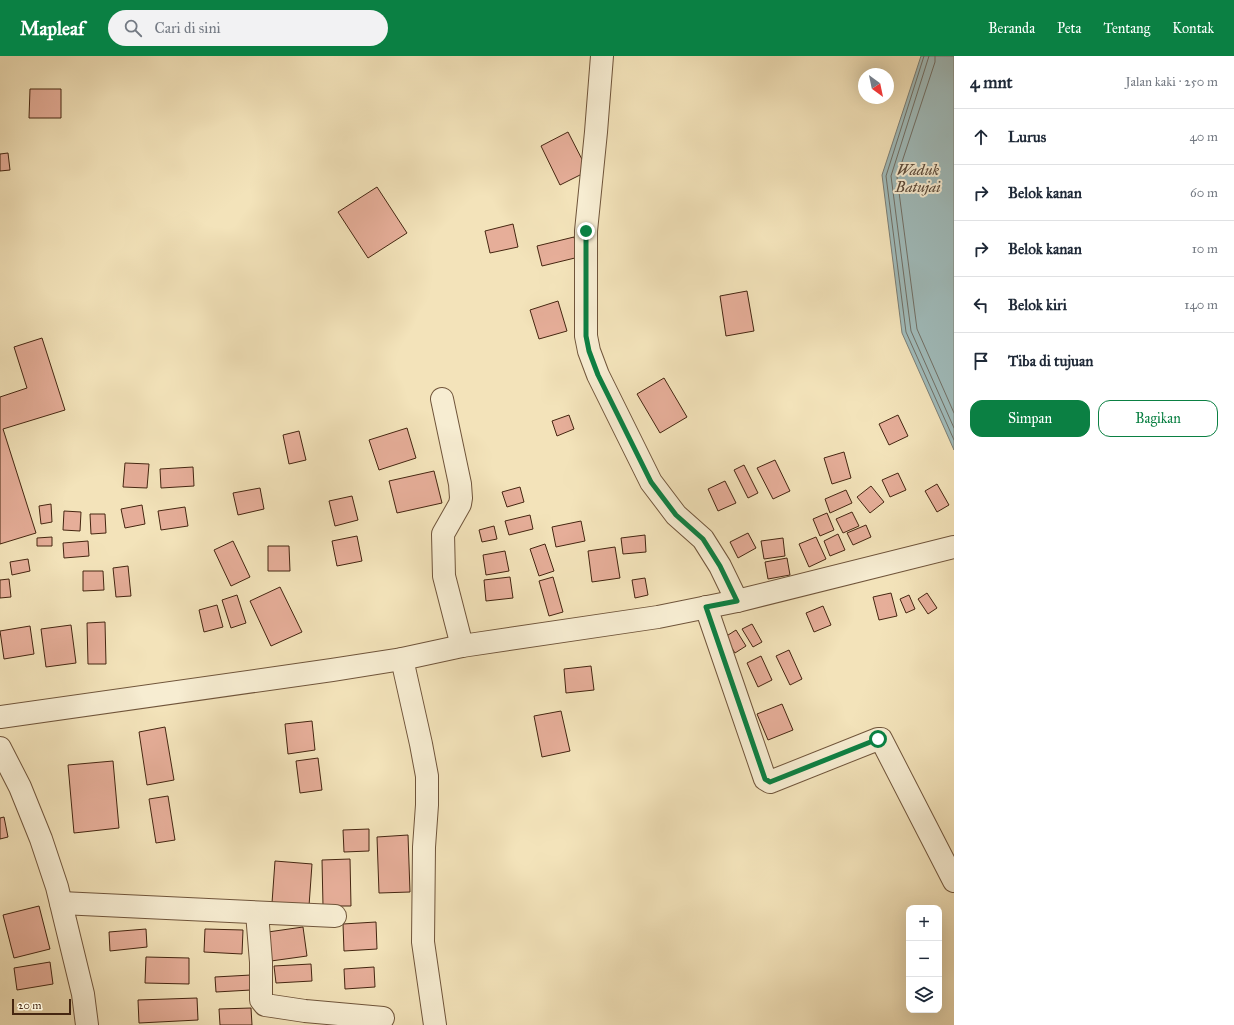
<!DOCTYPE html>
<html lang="id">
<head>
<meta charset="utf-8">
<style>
	:root { --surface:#fff; --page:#f2f2f3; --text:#1f2937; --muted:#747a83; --line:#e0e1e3; --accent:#0b8043 }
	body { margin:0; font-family:"IM FELL Great Primer",serif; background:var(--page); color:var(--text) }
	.controls { position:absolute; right:12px; bottom:12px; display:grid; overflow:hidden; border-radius:8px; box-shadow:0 4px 16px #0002 }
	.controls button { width:36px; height:36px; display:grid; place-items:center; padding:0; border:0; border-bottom:1px solid var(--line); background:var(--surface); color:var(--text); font:20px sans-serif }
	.compass { position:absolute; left:858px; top:12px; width:36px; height:36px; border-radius:50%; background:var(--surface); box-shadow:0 4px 16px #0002; rotate:147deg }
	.scale { position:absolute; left:12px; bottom:10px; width:59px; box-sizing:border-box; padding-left:4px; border:2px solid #452611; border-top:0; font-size:11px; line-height:14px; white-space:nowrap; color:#452611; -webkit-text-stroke:3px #f7edd2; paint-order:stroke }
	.stop { position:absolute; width:12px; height:12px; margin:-9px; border:3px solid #0b8043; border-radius:50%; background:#fff }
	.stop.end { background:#0b8043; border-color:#fff; box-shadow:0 1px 4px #0008 }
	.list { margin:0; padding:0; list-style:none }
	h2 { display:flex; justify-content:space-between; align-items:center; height:52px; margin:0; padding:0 16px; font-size:17px }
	h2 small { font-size:13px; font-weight:400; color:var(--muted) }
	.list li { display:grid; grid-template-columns:26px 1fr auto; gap:12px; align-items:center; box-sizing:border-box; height:56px; padding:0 16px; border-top:1px solid var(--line) }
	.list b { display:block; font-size:15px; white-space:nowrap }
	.list em { font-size:13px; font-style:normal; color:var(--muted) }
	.actions { display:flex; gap:8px; padding:12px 16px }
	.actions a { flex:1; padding:9px 0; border:1px solid var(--accent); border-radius:12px; text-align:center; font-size:14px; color:var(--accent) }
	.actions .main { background:var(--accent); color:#fff }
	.icon { flex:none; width:22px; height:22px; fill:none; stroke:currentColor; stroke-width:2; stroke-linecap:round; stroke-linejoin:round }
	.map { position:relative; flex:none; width:954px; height:969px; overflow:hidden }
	header { display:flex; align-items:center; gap:24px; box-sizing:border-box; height:56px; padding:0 20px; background:var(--accent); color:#fff }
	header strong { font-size:19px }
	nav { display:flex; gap:22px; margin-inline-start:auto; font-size:14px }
	.search { width:280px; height:36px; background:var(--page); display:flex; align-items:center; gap:10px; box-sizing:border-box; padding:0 14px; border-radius:22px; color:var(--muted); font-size:15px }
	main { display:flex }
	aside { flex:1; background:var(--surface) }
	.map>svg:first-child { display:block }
	.water { fill:#a0bbba; stroke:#7c7f76 }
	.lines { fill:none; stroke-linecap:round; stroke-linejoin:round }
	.shore { stroke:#727066; stroke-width:1 }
	.building { fill:#e6ae99; stroke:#452611 }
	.minor-casing { stroke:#70553b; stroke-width:24 }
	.minor { stroke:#f7edd2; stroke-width:22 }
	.route { stroke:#0b8043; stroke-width:5 }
	.labels { text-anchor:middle; stroke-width:4; stroke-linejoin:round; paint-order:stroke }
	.water-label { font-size:15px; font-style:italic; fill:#5c4b3b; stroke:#f7edd2 }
</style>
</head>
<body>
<header>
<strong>Mapleaf</strong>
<div class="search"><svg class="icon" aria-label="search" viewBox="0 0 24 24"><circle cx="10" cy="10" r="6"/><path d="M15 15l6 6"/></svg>Cari di sini</div>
<nav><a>Beranda</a><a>Peta</a><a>Tentang</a><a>Kontak</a></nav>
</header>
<main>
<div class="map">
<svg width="954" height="969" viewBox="0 0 954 969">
	<rect width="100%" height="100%" fill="#f3e3ba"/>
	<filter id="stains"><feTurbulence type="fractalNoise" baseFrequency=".005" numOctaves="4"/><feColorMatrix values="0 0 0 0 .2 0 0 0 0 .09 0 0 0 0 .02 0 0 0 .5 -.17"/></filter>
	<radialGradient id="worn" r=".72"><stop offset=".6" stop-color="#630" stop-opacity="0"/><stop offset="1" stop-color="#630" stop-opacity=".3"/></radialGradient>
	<polygon class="water" points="921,0 954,0 954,394 902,277 882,119"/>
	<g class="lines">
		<g class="shore">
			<polyline points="924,0 886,120 906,276 954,384"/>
			<polyline points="929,0 891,120 911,275 954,372"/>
			<polyline points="935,0 935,6 897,121 917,273 954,357"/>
		</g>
	</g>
	<g class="building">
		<polygon points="30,33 61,33 61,62 29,62"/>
		<polygon points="568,76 588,115 560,129 541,90"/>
		<polygon points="8,97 10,114 0,115 0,98"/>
		<polygon points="377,131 407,177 368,202 338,156"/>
		<polygon points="513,168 518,191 490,197 485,175"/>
		<polygon points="574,181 579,201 542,210 537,190"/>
		<polygon points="747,235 754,275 726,280 720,240"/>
		<polygon points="558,245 567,275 539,283 530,254"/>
		<polygon points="42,282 65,354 3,373 36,477 0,488 0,341 27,332 14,291"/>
		<polygon points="664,322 687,361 660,377 637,338"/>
		<polygon points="569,359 574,373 557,380 552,365"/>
		<polygon points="898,359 908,380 889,389 879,368"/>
		<polygon points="407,372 416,402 379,414 369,384"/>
		<polygon points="299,375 306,404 289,408 283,379"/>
		<polygon points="844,396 851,422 832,428 824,402"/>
		<polygon points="775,404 790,435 773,443 757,412"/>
		<polygon points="125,407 149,408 147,432 123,431"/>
		<polygon points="744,409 758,437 748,442 734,414"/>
		<polygon points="193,411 194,430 161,432 160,413"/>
		<polygon points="434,415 442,447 397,457 389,425"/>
		<polygon points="898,417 906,434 890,441 882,424"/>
		<polygon points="725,425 736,447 718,455 708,433"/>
		<polygon points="937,428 949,449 937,456 925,435"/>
		<polygon points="871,430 884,446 870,457 857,441"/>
		<polygon points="520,431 524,446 507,451 502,436"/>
		<polygon points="260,432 264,453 238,459 233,437"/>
		<polygon points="846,434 852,447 830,457 825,443"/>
		<polygon points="352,440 358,464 335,470 329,445"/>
		<polygon points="51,448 52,466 41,468 39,450"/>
		<polygon points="142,449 145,468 125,472 121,453"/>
		<polygon points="185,451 188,470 161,474 158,455"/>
		<polygon points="64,455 81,456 80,475 63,474"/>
		<polygon points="852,456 859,470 843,477 836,463"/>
		<polygon points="827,457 834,474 820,480 813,463"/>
		<polygon points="90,458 105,458 106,477 91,478"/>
		<polygon points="530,459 533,473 509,479 505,465"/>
		<polygon points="581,465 585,485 556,491 552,471"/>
		<polygon points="866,469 871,481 853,489 847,477"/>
		<polygon points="494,470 497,483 482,486 479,474"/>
		<polygon points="748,477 756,492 738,502 730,486"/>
		<polygon points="838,478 845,494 830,500 824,485"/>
		<polygon points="645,479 646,496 623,498 621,482"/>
		<polygon points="357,480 362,505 337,510 332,485"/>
		<polygon points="52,481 52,490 37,490 37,482"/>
		<polygon points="816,481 826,503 809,511 799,488"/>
		<polygon points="783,482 785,500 764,503 761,485"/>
		<polygon points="88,485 89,500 64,502 63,487"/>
		<polygon points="233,485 250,521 231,530 214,494"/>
		<polygon points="545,488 554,515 539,520 530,493"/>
		<polygon points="268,490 289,490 290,515 268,515"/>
		<polygon points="615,491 620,522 592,526 588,495"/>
		<polygon points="505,495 509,515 486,519 483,499"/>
		<polygon points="787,502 790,519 768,523 765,506"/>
		<polygon points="28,503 30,515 12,519 10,506"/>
		<polygon points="128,510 131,540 116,541 113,512"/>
		<polygon points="83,515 103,515 104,534 83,535"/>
		<polygon points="510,521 513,542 486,545 484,524"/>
		<polygon points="553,521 563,556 549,560 539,525"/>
		<polygon points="645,522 648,539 635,542 632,524"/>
		<polygon points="9,523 11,541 0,542 0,524"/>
		<polygon points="280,531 302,576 271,590 250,545"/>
		<polygon points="891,537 897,560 879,564 873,541"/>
		<polygon points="927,537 937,552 928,558 918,543"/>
		<polygon points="237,539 246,567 231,572 222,544"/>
		<polygon points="909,539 915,553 906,557 900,543"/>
		<polygon points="217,549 223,571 204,576 199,554"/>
		<polygon points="823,550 831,569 814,576 806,557"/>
		<polygon points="105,566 106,608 88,608 87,567"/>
		<polygon points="752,568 762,586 753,591 742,573"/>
		<polygon points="71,569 76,607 46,611 41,573"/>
		<polygon points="30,570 34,598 4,603 0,575"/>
		<polygon points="736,574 746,590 735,597 725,581"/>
		<polygon points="789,594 802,623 790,629 776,600"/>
		<polygon points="761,600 772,624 758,631 747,607"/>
		<polygon points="591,610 594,634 566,637 564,613"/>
		<polygon points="782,648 793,674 768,684 757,658"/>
		<polygon points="561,655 570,695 542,701 534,660"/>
		<polygon points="312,665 315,694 288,698 285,668"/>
		<polygon points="165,671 174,724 147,729 139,676"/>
		<polygon points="318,702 322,734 300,737 296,705"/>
		<polygon points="113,705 119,772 74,777 68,709"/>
		<polygon points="168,740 175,784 156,787 149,743"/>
		<polygon points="4,761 8,781 0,783 0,762"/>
		<polygon points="369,773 369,795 344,796 343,774"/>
		<polygon points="408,779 410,836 379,837 377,781"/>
		<polygon points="350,803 351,850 323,850 322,804"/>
		<polygon points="275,805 312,808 309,850 272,847"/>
		<polygon points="39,850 50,893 14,902 3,859"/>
		<polygon points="376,866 377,893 344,895 343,868"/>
		<polygon points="303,871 307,900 271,905 268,876"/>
		<polygon points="146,873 147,891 110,895 109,876"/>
		<polygon points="205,873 243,874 242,898 204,896"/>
		<polygon points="146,901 189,902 189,928 145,927"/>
		<polygon points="50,906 53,928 17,934 14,912"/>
		<polygon points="311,908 312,925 276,927 274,910"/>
		<polygon points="374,911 375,931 345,933 344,913"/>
		<polygon points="251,919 251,934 216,936 215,921"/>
		<polygon points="197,942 198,964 139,967 138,944"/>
		<polygon points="251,952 252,969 220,969 219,953"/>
	</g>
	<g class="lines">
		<g class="minor-casing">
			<g id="minor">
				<polyline points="602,0 596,76 586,175 586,280 589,295 598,319 651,426 676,459 703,483 720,510 737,545"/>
				<polyline points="442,343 460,428 461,442 460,448 443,478 444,520 462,590"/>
				<polyline points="706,551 765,723 770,726 878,683 881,683 954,825"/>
				<polyline points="402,603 421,688 427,720 427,749 424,791 423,886 435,969"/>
				<polyline points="0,661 332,614 402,603 462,590 658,561 737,545 954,491"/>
				<polyline points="0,692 20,731 41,783 57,831 83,938 87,969"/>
				<polyline points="61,847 335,860"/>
				<polyline points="257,857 261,906 261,944 265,949 305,955 383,962"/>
			</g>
		</g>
		<use href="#minor" class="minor"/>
	</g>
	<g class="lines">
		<polyline class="route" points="586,175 586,280 589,295 598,319 651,426 676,459 703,483 720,510 737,545 706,551 765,723 770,726 878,683"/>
	</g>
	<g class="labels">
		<g class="water-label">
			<text x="918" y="119">Waduk<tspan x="918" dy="17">Batujai</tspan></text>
		</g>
	</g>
	<rect width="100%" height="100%" filter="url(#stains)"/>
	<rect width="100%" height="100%" fill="url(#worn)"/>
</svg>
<div class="controls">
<button>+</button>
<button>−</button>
<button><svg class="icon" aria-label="layers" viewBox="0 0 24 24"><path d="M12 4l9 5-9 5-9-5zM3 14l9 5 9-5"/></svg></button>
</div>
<svg class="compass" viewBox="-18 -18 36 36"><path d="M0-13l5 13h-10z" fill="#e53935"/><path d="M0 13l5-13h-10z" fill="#747a83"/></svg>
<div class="scale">20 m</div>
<div class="stop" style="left:878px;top:683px"></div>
<div class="stop end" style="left:586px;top:175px"></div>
</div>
<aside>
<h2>4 mnt<small>Jalan kaki · 250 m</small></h2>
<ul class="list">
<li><svg class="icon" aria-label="ahead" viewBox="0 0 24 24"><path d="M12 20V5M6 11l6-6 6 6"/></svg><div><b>Lurus</b></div><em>40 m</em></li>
<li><svg class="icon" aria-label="right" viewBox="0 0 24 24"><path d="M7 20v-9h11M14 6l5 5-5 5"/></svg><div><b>Belok kanan</b></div><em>60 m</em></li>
<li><svg class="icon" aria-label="right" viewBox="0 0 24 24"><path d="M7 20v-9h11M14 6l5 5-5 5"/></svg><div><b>Belok kanan</b></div><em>10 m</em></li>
<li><svg class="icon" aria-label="left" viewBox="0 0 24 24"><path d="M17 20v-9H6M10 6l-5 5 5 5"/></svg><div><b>Belok kiri</b></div><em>140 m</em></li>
<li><svg class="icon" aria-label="arrive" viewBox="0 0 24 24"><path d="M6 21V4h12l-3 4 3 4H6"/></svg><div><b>Tiba di tujuan</b></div></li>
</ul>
<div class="actions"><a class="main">Simpan</a><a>Bagikan</a></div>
</aside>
</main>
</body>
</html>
